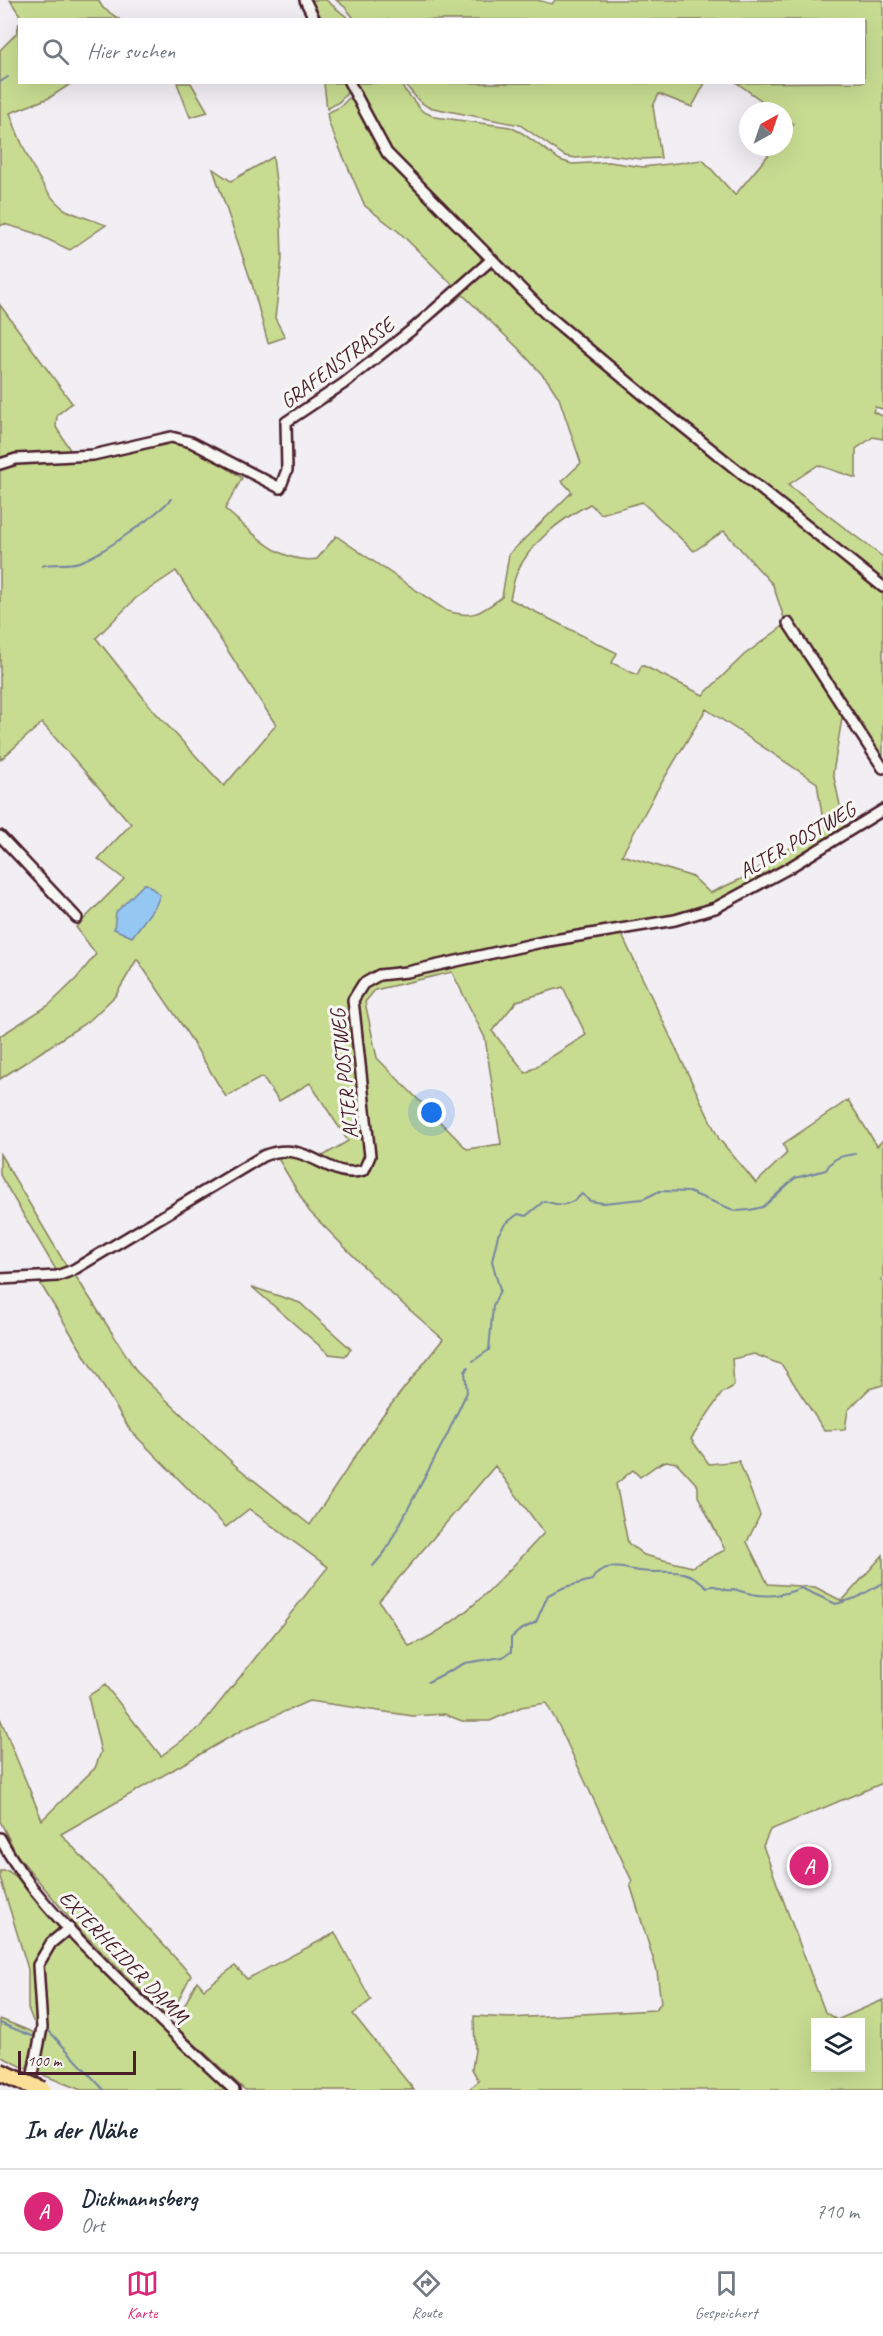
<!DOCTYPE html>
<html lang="de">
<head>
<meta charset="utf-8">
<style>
	:root { --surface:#fff; --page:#f2f2f3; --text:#1f2937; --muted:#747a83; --line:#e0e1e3; --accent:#db2777 }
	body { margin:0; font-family:Caveat,sans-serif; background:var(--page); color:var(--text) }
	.controls { position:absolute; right:18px; bottom:18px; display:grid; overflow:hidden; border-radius:0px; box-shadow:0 6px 24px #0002 }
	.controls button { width:54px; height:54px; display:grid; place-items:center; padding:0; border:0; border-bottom:2px solid var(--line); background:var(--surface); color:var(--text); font:30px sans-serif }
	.compass { position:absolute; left:739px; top:102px; width:54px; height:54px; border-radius:50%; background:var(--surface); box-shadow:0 6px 24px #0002; rotate:40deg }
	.scale { position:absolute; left:18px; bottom:15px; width:118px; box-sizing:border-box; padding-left:6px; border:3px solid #4a1f2b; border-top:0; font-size:16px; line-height:21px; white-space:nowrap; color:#4a1f2b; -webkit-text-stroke:4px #f6f6f2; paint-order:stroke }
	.you { position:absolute; left:432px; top:1113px; width:21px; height:21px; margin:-15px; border:4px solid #fff; border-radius:50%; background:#1a73e8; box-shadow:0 0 0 9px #1a73e833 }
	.badge { display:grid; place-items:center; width:39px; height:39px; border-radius:50%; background:var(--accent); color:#fff; font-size:20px; font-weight:700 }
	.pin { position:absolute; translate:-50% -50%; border:3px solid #fff; box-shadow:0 2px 6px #0006 }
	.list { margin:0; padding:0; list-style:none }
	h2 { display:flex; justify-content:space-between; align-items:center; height:78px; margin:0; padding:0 24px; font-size:26px }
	h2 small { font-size:20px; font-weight:400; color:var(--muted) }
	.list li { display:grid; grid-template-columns:39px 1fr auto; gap:18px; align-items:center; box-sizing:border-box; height:84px; padding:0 24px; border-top:2px solid var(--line) }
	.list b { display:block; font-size:22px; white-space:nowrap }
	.list p { margin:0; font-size:20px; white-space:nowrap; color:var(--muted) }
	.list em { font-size:20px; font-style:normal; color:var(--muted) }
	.icon { flex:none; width:33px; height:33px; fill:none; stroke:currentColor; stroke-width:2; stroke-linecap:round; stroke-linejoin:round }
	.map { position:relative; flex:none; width:883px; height:2090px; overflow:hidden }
	.search { position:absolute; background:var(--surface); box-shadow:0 6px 24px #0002; left:18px; right:18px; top:18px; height:66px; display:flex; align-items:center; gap:15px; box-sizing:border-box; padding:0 21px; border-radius:0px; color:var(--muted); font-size:22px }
	.sheet { height:162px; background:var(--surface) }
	nav { display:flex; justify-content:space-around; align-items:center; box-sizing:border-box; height:84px; border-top:2px solid var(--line); background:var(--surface); font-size:16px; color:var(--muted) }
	nav a { display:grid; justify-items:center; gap:3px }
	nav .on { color:var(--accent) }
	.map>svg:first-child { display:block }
	.green { fill:#c7dc91; stroke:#887e5e; stroke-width:1.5; fill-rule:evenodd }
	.water { fill:#94c7f1; stroke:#7684a2; stroke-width:1.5 }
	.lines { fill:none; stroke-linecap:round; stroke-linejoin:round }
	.stream { stroke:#7684a2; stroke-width:2 }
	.street-casing { stroke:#4a1f2b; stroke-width:14 }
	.street { stroke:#f6f6f2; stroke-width:9 }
	.highway-bridge-casing { stroke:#4a1f2b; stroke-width:21; stroke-linecap:butt }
	.highway-bridge { stroke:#fbdf96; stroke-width:16 }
	.labels { text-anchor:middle; stroke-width:6; stroke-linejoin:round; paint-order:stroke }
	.street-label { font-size:21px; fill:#4a1f2b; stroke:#f6f6f2 }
</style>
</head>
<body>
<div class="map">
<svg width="883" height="2090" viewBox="0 0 883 2090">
	<rect width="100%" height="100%" fill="#f1eef4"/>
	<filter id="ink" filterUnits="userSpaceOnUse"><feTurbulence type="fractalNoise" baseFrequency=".0167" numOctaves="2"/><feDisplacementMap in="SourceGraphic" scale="12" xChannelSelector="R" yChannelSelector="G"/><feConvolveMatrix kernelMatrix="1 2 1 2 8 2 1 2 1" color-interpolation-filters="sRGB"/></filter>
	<g filter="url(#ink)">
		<g class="green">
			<polygon points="10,0 98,0 103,8 119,19 21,19 21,17"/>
			<polygon points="309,0 326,0 349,19 319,19"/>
			<polygon points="336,0 537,0 552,4 555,0 883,0 883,409 875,407 873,412 883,416 883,439 873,437 856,449 856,478 818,465 788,485 883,557 883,584 576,335 522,285 393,157 352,83 399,83 422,111 435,117 510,127 522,133 560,160 572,164 609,162 643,167 703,160 735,195 775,147 784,147 784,136 794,124 784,116 784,111 776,111 737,83 864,82 864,20 355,20 346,8"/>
			<path d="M19 23 20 82 72 83 49 98 10 113C19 139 42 196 66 210 78 216 93 220 106 225L70 250 32 232 4 224 0 226V50L16 34Z"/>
			<polygon points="177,83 191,83 208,112 190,117"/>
			<polygon points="324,83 345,83 348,92 339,102 327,109"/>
			<polygon points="404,83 705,83 692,107 659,94 653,106 661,158 641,159 609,155 576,158 565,156 520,125 428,107 419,101"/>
			<polygon points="350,97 353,98 380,149 391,164 478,251 482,263 451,294 342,382 324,392 389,342 454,286 399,232 365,206 329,124 327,113 340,107"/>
			<polygon points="273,157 281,224 282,259 275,318 285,337 268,343 252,284 213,169 231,181"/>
			<path d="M485 269C512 267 527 313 550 320L650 406 883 591V759L860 723 806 651 812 669 843 712 833 773 845 828 794 860 713 904 668 917 548 935 545 949 621 933 719 1139 756 1183 787 1153 783 1144 848 1100 877 1146 883 1140V1278L881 1280 883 1282V1385L869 1389 848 1410 845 1429 824 1430 782 1365 754 1354 732 1359 734 1386 722 1393 691 1439 709 1464 739 1461 760 1515 747 1542 768 1584 815 1587 842 1601 883 1555V1783L770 1830 763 1846 825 2012 837 2020 883 2000V2090H468L479 2081 472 2069 475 2050 474 2016 510 2018 655 2010 661 2003 657 1971 630 1884 632 1881 559 1726 546 1703 521 1707 490 1721H462L444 1714 413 1716 309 1701 244 1729 61 1834 191 1975 169 2019 77 1927 17 1855 0 1821V1718L42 1820 95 1768 101 1752 88 1696 105 1685 161 1756 200 1727 328 1567 249 1509 226 1527 130 1430 40 1283 58 1281 75 1275 137 1372 236 1466 310 1525 382 1416 443 1339 387 1290 309 1211 276 1155 289 1146 306 1149 323 1156 348 1141 310 1083 279 1101 262 1077 226 1097 184 1028 137 959 116 995 90 1020 0 1079V1036L49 1005 76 979 96 954 76 927 124 879 98 859 131 824 42 723 0 760V470L17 464 64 459 171 441 191 446 222 461 224 466 242 478 225 509C251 531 280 565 317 559L336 536 447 611C474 619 480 613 502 597L509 554 572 492 562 481 581 463 559 398 548 381 518 348 463 295 329 402 327 398ZM642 502 694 551 724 531 773 585 786 624 744 655 703 695 642 665 637 675 612 663 617 653 510 599C512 591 513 582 516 575 528 544 561 519 590 504L601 514ZM176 571 276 725 224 786 154 711 96 638 136 598ZM706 709 817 783 824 827 741 879 710 893 693 877 622 855 656 792ZM452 972 485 1038 501 1144 467 1149 377 1058 365 1002 375 990ZM563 987 586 1035 526 1073 492 1031 517 1001ZM666 1461 677 1463 698 1486V1496L725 1550 692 1567 644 1555 628 1543 616 1484 633 1470 640 1477 656 1466ZM495 1466 544 1533C504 1575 464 1624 409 1646L379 1601ZM816 2022H860V2068H816Z"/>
			<polygon points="0,305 72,403 57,415 56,427 72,453 0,460"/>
			<polygon points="0,1154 67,1267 56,1270 0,1175"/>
			<polygon points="252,1287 300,1303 351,1349 345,1356 329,1354"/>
			<polygon points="0,1871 8,1871 19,1878 59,1928 41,1952 35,1964 38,2025 33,2021 28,2008 28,1969 0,1877"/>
			<polygon points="68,1933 163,2030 228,2090 81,2090 38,2073 47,2028 41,1967 54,1945"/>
			<polygon points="335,1933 371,2000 353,2014 414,2090 245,2090 174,2025 197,1981 204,1989 235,1966 247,1979"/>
			<polygon points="0,2019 35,2033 27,2069 0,2056"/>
		</g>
		<polygon class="water" points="144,884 147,884 160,895 156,905 132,937 114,929 116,912"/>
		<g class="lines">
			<g class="stream">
				<polyline points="0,82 8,77"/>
				<path d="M42 566C53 562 67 566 79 562 101 555 155 516 171 499"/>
				<path d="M473 1361 489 1350 493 1306 500 1290 492 1261 498 1235 505 1224 518 1214 526 1216 544 1201C560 1206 569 1207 582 1194L590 1201 603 1203 643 1199 660 1191 689 1192 736 1211 750 1210 763 1207 795 1178 826 1170C833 1157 841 1156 855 1154"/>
				<polyline points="373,1566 385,1552 446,1437 467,1392 465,1372 468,1367"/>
				<path d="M428 1682 465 1663 503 1657 511 1652V1638L519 1631 536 1622 548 1595 565 1587 592 1580C602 1560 624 1569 640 1571 669 1575 682 1564 707 1587 715 1584 718 1588 726 1590 731 1591 736 1589 740 1591 763 1598 779 1597 801 1588L836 1604 856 1598 883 1583"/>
				<polyline points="0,2023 32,2036 37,2035"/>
				<polyline points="45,2032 49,2031 104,2090"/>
			</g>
			<g class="street-casing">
				<g id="street">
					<polyline points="305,0 315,20"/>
					<polyline points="349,82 387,153 545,313 646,397 883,587"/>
					<polyline points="0,464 16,459 93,455 171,437 191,442 280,488 287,470 286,422 343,384 414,328 491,260"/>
					<polyline points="788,623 883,768"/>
					<polyline points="0,836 77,918"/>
					<path d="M0 1279 57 1276 73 1270 263 1156C310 1137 326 1182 364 1170L370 1156 353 1000 363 984 379 975 407 972 542 942 675 920 715 908 787 869 883 810"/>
					<path d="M0 1838C26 1888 68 1929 108 1969 149 2010 191 2050 234 2090"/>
					<polyline points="27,2086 33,2074 42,2028 38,1965 51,1943 69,1928"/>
				</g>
			</g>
			<use href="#street" class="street"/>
			<g class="highway-bridge-casing">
				<polyline id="highway-bridge" points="0,2072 42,2090"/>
			</g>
			<use href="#highway-bridge" class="highway-bridge"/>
		</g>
	</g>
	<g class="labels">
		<g class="street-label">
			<text transform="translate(337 363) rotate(-37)" y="7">GRAFENSTRASSE</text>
			<text transform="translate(797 840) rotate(-30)" y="7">ALTER POSTWEG</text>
			<text transform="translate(344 1074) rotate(-96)" y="7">ALTER POSTWEG</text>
			<text transform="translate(124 1957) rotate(46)" y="7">EXTERHEIDER DAMM</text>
		</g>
	</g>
</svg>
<div class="controls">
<button><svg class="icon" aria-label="layers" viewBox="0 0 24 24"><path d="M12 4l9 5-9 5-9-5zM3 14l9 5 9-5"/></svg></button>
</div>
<svg class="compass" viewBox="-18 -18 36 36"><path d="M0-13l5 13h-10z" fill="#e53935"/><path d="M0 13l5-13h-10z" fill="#747a83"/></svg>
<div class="scale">100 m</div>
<div class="you"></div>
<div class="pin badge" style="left:809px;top:1866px">A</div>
<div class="search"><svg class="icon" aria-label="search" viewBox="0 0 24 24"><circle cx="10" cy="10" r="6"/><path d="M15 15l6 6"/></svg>Hier suchen</div>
</div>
<section class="sheet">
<h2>In der Nähe<small></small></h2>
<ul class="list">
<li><span class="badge">A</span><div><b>Dickmannsberg</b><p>Ort</p></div><em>710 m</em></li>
</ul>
</section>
<nav>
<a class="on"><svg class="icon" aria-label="map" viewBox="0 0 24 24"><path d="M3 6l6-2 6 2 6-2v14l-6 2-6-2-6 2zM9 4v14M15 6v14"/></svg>Karte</a>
<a><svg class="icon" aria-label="directions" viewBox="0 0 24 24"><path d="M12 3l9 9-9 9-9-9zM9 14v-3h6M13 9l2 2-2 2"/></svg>Route</a>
<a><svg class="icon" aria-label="saved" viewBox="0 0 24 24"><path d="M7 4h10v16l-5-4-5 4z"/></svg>Gespeichert</a>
</nav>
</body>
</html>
